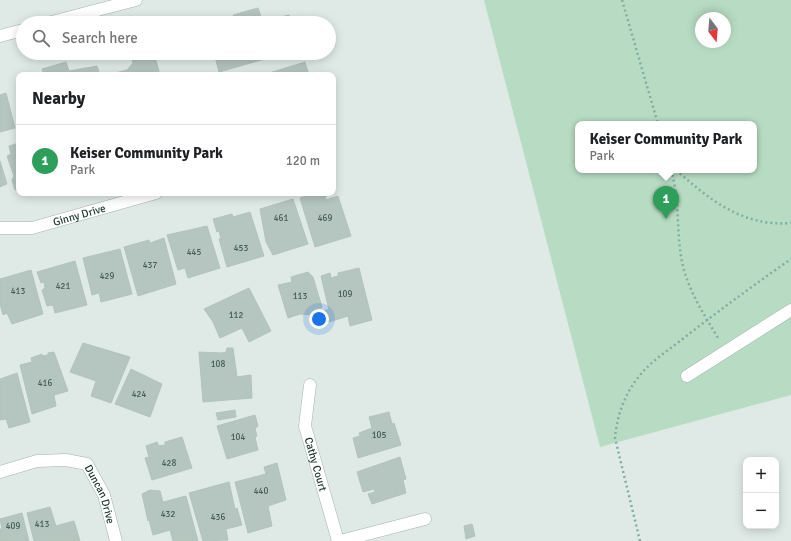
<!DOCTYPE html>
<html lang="en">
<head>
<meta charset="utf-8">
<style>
	:root { --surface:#fff; --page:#f6f6f6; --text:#202124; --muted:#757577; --line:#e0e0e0; --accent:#7e4e3b }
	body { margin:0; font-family:Signika,sans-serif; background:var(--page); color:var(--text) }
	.controls { position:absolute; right:12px; bottom:12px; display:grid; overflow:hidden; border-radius:8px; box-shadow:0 2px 10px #0003 }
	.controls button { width:36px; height:36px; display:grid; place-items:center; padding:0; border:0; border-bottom:1px solid var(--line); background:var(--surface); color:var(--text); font:20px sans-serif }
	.compass { position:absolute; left:695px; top:12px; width:36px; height:36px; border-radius:50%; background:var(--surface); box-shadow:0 2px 10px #0003; rotate:164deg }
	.you { position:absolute; left:319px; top:319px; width:14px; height:14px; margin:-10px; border:3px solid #fff; border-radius:50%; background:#1a73e8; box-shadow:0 0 0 6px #1a73e833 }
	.badge { display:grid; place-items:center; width:26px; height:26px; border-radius:50%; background:var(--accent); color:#fff; font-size:13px; font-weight:700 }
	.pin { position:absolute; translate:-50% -33px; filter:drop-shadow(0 1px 2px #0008) }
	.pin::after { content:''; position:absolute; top:21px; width:14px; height:12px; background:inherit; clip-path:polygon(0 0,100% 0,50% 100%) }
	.popup { position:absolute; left:575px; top:121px; width:182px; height:52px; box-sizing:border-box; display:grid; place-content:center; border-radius:8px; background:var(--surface); filter:drop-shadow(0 1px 3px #0005); font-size:13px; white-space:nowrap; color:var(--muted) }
	.popup b { font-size:15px; color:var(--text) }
	.popup::after { content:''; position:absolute; left:50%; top:100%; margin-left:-8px; border:8px solid transparent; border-top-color:var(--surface) }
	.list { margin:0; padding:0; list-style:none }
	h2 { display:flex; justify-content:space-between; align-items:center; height:52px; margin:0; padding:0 16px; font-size:17px }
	h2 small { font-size:13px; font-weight:400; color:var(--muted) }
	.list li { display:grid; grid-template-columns:26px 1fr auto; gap:12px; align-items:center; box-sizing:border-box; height:72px; padding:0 16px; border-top:1px solid var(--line) }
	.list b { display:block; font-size:15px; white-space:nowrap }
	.list p { margin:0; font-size:13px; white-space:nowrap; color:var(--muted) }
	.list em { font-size:13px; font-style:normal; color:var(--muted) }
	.icon { flex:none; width:22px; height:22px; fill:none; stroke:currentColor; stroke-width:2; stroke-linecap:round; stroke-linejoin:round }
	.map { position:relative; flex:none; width:791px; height:541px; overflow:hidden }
	.search { position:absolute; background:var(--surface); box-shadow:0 2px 10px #0003; left:16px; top:16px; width:320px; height:44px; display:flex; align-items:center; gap:10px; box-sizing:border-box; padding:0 14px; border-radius:22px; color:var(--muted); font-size:15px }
	.panel { position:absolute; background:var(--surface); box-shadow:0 2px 10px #0003; left:16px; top:72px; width:320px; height:124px; border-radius:8px }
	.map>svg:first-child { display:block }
	.green { fill:#b8dcc3; fill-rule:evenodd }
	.building { fill:#b5c5bf; stroke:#b2c4bd }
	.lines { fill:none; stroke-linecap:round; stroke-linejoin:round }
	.minor-casing { stroke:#a2b2ad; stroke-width:13 }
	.path { stroke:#80aea2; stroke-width:2.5; stroke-dasharray:2 3; stroke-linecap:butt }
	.minor { stroke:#fff; stroke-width:12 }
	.labels { text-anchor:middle; stroke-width:3; stroke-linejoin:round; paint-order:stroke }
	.number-label { font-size:9px; fill:#455d57 }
	.street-label { font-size:11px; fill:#203a34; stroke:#f0f7f4 }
</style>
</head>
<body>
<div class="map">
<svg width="791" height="541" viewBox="0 0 791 541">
	<rect width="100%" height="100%" fill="#dfeae6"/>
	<path class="green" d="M484 0H791V395L600 447ZM701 18H725V42H701ZM578 124H754V170H578Z"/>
	<g class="building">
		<polygon points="258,8 263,22 289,15 291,23 236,23 233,15"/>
		<polygon points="131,53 154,53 160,75 116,75 115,73 127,70 133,63"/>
		<polygon points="214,53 286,53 219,72"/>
		<polygon points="66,62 69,71 97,66 100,75 44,75 42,69"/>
		<polygon points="305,62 309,75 266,75 266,74"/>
		<polygon points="6,93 15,128 0,132 0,95"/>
		<polygon points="19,143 19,189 15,190 12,180 14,176 7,156 11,154 9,146"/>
		<polygon points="0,161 7,184 0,187"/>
		<polygon points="316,193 325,193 326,200 338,196 351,236 315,247 300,198"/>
		<polygon points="293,199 308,244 273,255 266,242 260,209"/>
		<polygon points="250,212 264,256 227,267 219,239 221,239 219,231 217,232 213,219 232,214 233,217"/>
		<polygon points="207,226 220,268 188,278 185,268 178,270 167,235"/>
		<polygon points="164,238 176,284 138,296 124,247 149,240 150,243"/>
		<polygon points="120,249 132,294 101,302 99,293 92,295 83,258"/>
		<polygon points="75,261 87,305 55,313 53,305 47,306 42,290 45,288 44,282 41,283 37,272"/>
		<polygon points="359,268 372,320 350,326 348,316 329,322 325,310 329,310 321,276 330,273 331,278 338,276 338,273"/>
		<polygon points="31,270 43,314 12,324 7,313 3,315 0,304 0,279"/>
		<polygon points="308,272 313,277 322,307 313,315 300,314 288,318 278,285 292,282 291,277"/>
		<polygon points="249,288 271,331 249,342 242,328 220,338 213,322 204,309"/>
		<polygon points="83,343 130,357 111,403 91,396 96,381 70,372"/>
		<polygon points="227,348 233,348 237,377 251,375 252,398 203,402 199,352 222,353 226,352"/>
		<polygon points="54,352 68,391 54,395 56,406 32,414 20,365 32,362 31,358 42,354 42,356 48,355 48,353"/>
		<polygon points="131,369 162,384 150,417 115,404"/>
		<polygon points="17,373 30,422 9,428 6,419 0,420 0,379"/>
		<polygon points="235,410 236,417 218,420 216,413"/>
		<polygon points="389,412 392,424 394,423 401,445 358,458 353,438 360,436 359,433 372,428 369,417"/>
		<polygon points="255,415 258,426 255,429 257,436 255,437 258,450 227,459 217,426"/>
		<polygon points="182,437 192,468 152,480 145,458 149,457 146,446 157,442 159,446 165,445 165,442"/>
		<polygon points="400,457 406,479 403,480 406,493 372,504 368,494 375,492 374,489 363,492 357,472"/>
		<polygon points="277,463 286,500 268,506 272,526 248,533 235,482 266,474 264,467"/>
		<polygon points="229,482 235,509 237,508 242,525 226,529 228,540 203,541 189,493"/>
		<polygon points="150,490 160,491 163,502 186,496 198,541 173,541 170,530 153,535 149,520 148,521 142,494"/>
		<polygon points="50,507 56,526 74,521 80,541 34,541 27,513"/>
		<polygon points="22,513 29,541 0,541 0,529 2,529 0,519"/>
		<polygon points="472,524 475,536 466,539 464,526"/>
	</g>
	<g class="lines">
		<g class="minor-casing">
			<g id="minor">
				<polyline points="48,23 136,0"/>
				<polyline points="0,36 23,30"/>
				<path id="s1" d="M0 228H32L156 193"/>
				<polyline points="687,376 791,310"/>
				<path id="s2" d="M310 385 305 426 338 541"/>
				<path id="s3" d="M0 472 37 461 66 460 87 464 104 495 116 541"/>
				<polyline points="340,541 425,519"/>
			</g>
		</g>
		<g class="path">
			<polyline points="622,0 658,124"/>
			<path d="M671 170C681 202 675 238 684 270 691 295 705 316 718 338"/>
			<path d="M676 170C710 200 743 227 791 223"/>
			<path d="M640 541 615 438C617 416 624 396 637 379 650 361 668 351 685 337 720 310 755 284 791 259"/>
		</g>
		<use href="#minor" class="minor"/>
	</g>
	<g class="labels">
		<g class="number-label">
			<text x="281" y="221">461</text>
			<text x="325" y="221">469</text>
			<text x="241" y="251">453</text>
			<text x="194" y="255">445</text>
			<text x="150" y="268">437</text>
			<text x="107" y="279">429</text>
			<text x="63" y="289">421</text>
			<text x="18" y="294">413</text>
			<text x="345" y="297">109</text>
			<text x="300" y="299">113</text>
			<text x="236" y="318">112</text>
			<text x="218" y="367">108</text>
			<text x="45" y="386">416</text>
			<text x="139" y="397">424</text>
			<text x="379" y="438">105</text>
			<text x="238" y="440">104</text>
			<text x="169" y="466">428</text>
			<text x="261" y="494">440</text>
			<text x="168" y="517">432</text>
			<text x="218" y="520">436</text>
			<text x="42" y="527">413</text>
			<text x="13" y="529">409</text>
		</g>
		<g class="street-label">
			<text dy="4" stroke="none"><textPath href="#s1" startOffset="81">Ginny Drive</textPath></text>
			<text dy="4" stroke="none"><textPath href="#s2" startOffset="81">Cathy Court</textPath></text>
			<text dy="4" stroke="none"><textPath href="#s3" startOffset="122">Duncan Drive</textPath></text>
		</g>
	</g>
</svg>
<div class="controls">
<button>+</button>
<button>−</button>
</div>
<svg class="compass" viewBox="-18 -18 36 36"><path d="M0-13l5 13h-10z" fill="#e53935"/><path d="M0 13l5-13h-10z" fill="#757577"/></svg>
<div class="you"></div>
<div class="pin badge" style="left:666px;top:219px;background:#2e9e5b">1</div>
<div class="popup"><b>Keiser Community Park</b>Park</div>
<div class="search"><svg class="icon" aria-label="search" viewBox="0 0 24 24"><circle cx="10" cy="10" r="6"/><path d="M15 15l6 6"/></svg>Search here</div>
<section class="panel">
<h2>Nearby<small></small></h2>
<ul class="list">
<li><span class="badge" style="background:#2e9e5b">1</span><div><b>Keiser Community Park</b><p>Park</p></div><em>120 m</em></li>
</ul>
</section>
</div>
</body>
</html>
